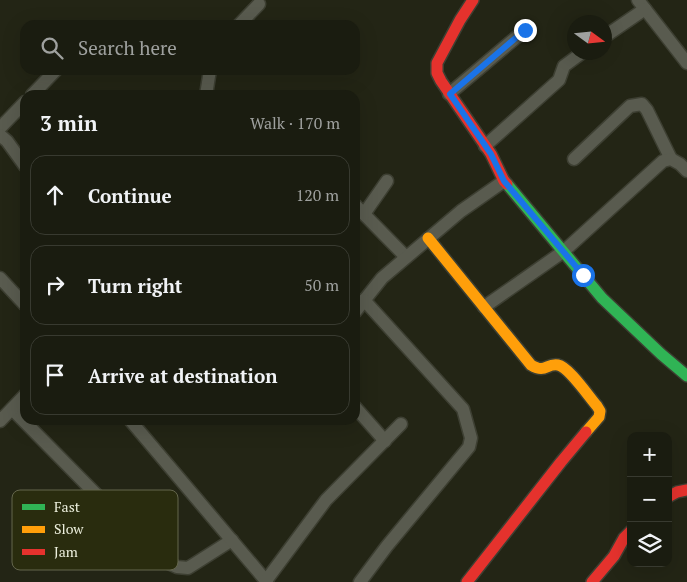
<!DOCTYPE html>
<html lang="en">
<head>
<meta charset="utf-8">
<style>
	:root { --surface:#1a1c10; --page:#232519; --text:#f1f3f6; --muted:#9fa19f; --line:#383a30 }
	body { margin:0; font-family:"PT Serif",serif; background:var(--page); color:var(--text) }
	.controls { position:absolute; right:15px; bottom:15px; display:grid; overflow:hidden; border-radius:10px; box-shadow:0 5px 20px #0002 }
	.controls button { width:45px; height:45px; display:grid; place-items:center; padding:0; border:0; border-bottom:1px solid var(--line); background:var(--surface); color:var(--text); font:25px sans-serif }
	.compass { position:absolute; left:567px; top:15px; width:45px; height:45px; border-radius:50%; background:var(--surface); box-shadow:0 5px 20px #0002; rotate:105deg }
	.stop { position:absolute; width:15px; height:15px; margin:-11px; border:4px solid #1a73e8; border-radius:50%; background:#fff }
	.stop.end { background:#1a73e8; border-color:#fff; box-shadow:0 1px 5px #0008 }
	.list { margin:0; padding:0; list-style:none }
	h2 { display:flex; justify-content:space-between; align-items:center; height:65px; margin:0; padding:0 20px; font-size:21px }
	h2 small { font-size:16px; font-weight:400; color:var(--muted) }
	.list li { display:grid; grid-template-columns:32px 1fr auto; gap:15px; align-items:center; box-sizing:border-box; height:80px; margin:0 10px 10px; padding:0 10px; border:1px solid var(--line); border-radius:15px }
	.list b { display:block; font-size:19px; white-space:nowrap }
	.list em { font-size:16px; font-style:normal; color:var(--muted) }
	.icon { flex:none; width:28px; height:28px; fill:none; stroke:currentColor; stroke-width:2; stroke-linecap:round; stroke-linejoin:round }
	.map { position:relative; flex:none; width:687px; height:582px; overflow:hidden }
	.search { position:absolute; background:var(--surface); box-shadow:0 5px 20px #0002; left:20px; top:20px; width:340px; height:55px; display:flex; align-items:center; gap:12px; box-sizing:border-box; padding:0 18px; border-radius:15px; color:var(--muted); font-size:19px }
	.panel { position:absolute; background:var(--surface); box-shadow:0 5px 20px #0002; left:20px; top:90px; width:340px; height:335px; border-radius:15px }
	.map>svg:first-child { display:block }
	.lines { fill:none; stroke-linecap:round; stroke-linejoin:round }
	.street-casing { stroke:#3d3f32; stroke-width:15 }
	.fast-casing { stroke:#3d3f32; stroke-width:14 }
	.slow-casing { stroke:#3d3f32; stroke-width:14 }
	.jam-casing { stroke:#3d3f32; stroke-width:14 }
	.street { stroke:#595b4f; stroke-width:12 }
	.fast { stroke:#30b455; stroke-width:11 }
	.slow { stroke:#ff9f0a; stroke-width:11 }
	.jam { stroke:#e5322d; stroke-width:11 }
	.route { stroke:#1a73e8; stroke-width:6 }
	.key { fill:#292c0e; stroke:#64664c; stroke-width:1 }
	.key-label { font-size:14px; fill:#ecefdd }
</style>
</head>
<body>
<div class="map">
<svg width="687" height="582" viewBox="0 0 687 582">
	<rect width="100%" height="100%" fill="#232515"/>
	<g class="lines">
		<g class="street-casing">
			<g id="street">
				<polyline points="638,0 687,63"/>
				<polyline points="239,25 259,4"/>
				<polyline points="604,37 645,9"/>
				<polyline points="449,94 525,30"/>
				<polyline points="32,95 56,70"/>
				<polyline points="206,95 210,70"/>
				<polyline points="0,128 25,102"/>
				<polyline points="0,135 7,141 25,166"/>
				<polyline points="485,146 559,80 564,66 583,52"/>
				<polyline points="574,159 630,106 642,104 647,110 671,159"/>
				<polyline points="355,205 406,257"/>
				<polyline points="364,214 387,181"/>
				<polyline points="0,278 25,305"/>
				<polyline points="484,307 564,251 663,161 671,159 680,164 687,171"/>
				<polyline points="355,312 382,278 461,211 504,181"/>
				<polyline points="355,407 385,441"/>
				<polyline points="12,409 160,559 177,567 188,568 232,540"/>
				<polyline points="130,420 267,582"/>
				<polyline points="0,421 25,395"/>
				<polyline points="265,582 326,500 401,424"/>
				<polyline points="360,582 387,546 469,447 471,438 463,409 364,300"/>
			</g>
		</g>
		<g class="fast-casing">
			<polyline id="fast" points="507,184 602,298 661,354 687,376"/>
		</g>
		<g class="slow-casing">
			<path id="slow" d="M428 238 531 365C546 374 546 363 558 365 569 367 589 397 597 406L600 411 599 417 586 432"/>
		</g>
		<g class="jam-casing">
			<g id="jam">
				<polyline points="473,0 460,20 437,63 437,73 441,81 491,154 504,181 507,184"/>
				<polyline points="668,497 677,492 687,490"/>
				<polyline points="467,582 561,462 586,432"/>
				<polyline points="592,582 614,556 624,538 631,531"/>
			</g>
		</g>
		<use href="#street" class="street"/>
		<use href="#fast" class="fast"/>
		<use href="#slow" class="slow"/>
		<use href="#jam" class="jam"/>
	</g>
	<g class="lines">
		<polyline class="route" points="525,30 450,94 491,154 504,181 583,275"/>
	</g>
	<rect x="12" y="490" width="166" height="80" rx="8" class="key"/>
	<rect x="22" y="504" width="23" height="6" fill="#30b455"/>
	<rect x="22" y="526" width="23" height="7" fill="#ff9f0a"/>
	<rect x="22" y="549" width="23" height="6" fill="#e5322d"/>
	<g class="key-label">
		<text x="54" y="512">Fast</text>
		<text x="54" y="534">Slow</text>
		<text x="54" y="557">Jam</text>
	</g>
</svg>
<div class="controls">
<button>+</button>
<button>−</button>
<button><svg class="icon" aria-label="layers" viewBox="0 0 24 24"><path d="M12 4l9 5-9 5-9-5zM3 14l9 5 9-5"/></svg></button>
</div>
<svg class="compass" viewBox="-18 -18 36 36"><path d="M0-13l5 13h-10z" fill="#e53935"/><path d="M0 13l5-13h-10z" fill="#9fa19f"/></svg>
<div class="stop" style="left:583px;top:275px"></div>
<div class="stop end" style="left:525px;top:30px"></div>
<div class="search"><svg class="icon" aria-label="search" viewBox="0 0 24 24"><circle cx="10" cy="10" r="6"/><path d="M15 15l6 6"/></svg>Search here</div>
<section class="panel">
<h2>3 min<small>Walk · 170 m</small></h2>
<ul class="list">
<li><svg class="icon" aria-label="ahead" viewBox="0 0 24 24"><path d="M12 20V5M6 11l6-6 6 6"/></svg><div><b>Continue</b></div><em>120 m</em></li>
<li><svg class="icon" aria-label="right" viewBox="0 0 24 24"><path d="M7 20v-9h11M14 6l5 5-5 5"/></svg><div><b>Turn right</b></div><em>50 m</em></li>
<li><svg class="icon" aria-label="arrive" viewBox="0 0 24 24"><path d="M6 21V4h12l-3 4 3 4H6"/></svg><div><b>Arrive at destination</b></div></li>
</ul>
</section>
</div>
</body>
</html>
